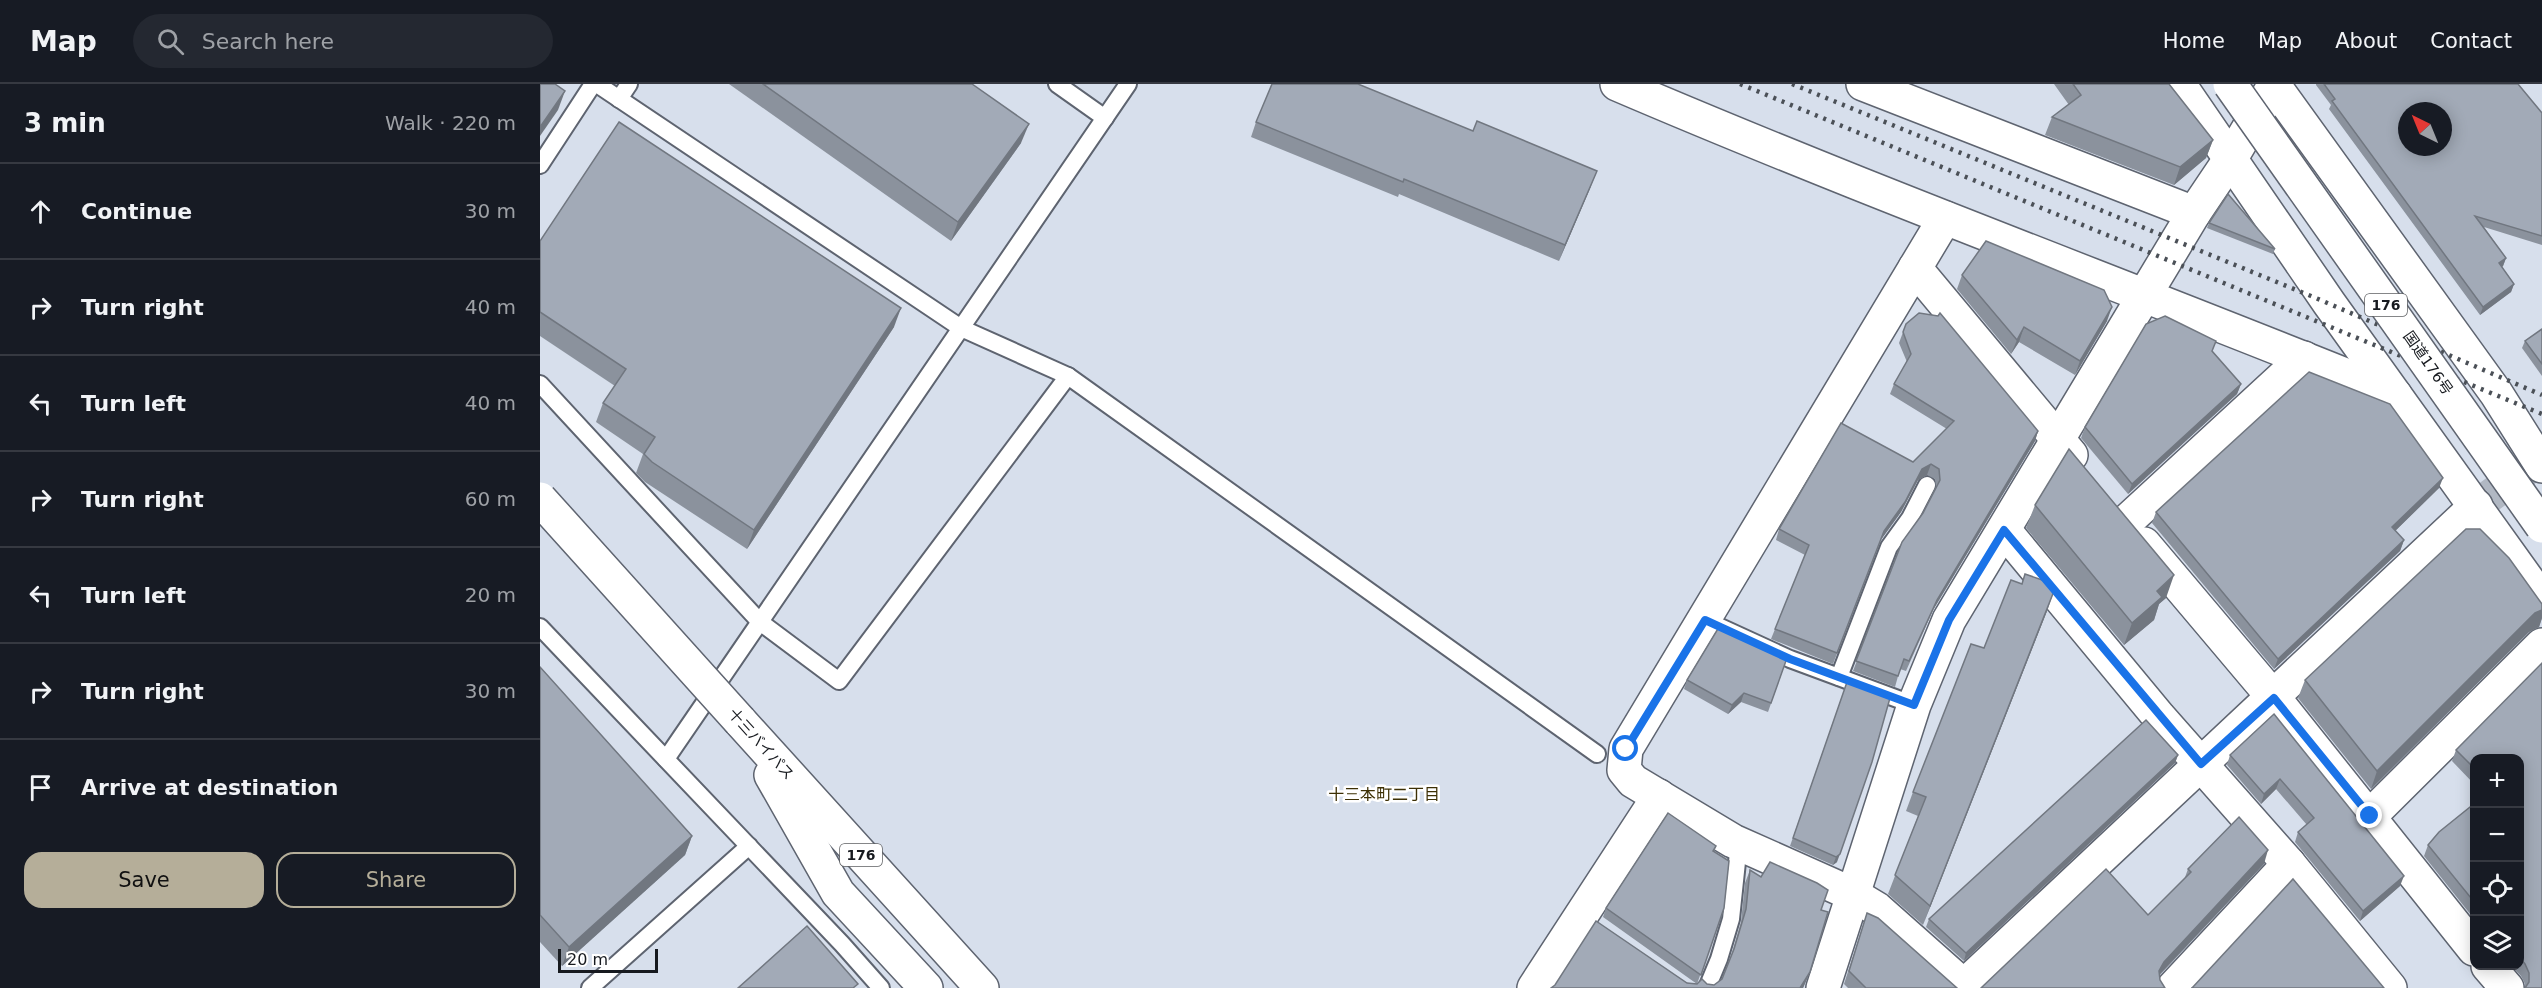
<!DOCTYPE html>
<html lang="en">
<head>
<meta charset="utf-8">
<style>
	:root { --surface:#171b24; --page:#242831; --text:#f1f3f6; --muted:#9ea1a6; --line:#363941; --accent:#b5ae99 }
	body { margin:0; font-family:"DejaVu Sans","Noto Sans JP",sans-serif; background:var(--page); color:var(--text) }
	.controls { position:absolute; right:18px; bottom:18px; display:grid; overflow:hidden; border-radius:12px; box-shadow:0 3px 15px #0003 }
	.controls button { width:54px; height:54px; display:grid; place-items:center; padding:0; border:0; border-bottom:2px solid var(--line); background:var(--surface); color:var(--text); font:30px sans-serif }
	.compass { position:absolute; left:1858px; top:18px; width:54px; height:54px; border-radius:50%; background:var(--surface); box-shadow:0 3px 15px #0003; rotate:317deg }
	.scale { position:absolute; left:18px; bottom:15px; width:100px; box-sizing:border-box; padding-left:6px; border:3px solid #171a1f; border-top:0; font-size:16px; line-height:21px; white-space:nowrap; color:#171a1f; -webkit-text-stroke:4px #fff; paint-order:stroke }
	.stop { position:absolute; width:18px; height:18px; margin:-14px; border:4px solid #1a73e8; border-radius:50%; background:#fff }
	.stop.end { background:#1a73e8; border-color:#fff; box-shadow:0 2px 6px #0008 }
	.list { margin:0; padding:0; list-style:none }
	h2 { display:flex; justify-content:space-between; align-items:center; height:78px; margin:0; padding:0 24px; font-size:26px }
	h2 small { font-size:20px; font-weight:400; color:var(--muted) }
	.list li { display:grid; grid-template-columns:39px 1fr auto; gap:18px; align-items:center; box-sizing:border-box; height:96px; padding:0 24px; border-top:2px solid var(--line) }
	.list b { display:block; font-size:22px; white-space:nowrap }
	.list em { font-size:20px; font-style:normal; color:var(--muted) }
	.actions { display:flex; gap:12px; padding:18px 24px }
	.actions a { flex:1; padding:14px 0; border:2px solid var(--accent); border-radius:18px; text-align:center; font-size:21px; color:var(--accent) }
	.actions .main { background:var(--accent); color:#111 }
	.icon { flex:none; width:33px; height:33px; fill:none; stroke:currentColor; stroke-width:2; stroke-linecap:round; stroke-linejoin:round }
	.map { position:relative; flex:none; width:2002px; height:904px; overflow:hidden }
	header { display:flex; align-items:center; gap:36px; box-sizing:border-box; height:84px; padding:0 30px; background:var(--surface); border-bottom:2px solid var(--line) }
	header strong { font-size:28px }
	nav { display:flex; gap:33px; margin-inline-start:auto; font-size:21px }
	.search { width:420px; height:54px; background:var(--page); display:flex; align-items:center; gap:15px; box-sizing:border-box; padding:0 21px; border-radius:33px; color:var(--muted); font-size:22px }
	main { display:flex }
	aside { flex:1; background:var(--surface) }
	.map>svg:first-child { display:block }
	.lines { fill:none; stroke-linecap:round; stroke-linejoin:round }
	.street-tunnel { stroke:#b1b8c3; stroke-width:33; stroke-dasharray:33 16; stroke-linecap:butt }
	.lane-casing { stroke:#5e6470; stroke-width:20 }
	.street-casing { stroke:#5e6470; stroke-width:36 }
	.highway-casing { stroke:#5e6470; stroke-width:36 }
	.lane { stroke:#fff; stroke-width:16 }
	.street { stroke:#fff; stroke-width:33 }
	.highway { stroke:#fff; stroke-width:33 }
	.rail { stroke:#4b5057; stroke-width:4.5; stroke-dasharray:3 6; stroke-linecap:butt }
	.highway-bridge-casing { stroke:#5e6470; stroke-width:36; stroke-linecap:butt }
	.highway-bridge { stroke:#fff; stroke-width:33 }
	.wall { fill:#8b929d }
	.shaded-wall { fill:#717780 }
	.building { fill:#a2aab7; stroke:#717780; stroke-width:1.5; fill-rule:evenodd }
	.route { stroke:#1a73e8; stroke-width:8 }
	.labels { text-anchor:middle; stroke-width:5; stroke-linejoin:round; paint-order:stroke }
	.shield { fill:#fff; stroke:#5d5f62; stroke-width:1.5 }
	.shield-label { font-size:14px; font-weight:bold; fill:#171a1f }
	.street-label { font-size:15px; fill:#171a1f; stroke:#fff }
	.neighbourhood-label { font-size:16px; fill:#3d3005; stroke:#fff }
</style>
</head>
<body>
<header>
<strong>Map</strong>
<div class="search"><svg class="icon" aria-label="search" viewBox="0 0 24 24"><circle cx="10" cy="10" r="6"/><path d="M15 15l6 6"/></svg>Search here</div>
<nav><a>Home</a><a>Map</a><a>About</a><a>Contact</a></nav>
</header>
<main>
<aside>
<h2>3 min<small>Walk · 220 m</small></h2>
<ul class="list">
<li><svg class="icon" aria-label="ahead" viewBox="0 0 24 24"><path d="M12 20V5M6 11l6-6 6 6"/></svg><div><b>Continue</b></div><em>30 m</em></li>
<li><svg class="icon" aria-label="right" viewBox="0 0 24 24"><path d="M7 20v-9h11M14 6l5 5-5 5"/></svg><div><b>Turn right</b></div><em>40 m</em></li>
<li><svg class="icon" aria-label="left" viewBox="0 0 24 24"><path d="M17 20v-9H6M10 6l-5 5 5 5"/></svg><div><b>Turn left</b></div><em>40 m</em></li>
<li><svg class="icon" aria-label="right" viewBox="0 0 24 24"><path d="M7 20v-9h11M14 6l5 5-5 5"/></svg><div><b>Turn right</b></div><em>60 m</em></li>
<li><svg class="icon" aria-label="left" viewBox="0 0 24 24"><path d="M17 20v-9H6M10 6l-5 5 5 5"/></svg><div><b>Turn left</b></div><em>20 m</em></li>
<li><svg class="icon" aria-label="right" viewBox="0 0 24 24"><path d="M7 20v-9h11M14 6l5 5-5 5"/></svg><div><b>Turn right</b></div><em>30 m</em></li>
<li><svg class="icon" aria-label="arrive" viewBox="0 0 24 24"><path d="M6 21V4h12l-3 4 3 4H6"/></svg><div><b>Arrive at destination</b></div></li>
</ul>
<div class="actions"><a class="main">Save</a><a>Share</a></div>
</aside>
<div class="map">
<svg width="2002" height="904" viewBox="0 0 2002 904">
	<rect width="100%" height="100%" fill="#d7dfec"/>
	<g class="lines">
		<polyline class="street-tunnel" points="1936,422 1998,377"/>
		<g class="lane-casing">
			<g id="lane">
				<polyline points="57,0 421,244 528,292 1057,670"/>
				<polyline points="517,0 565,34"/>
				<polyline points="79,15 89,0"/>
				<polyline points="0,81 53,0"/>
				<polyline points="0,300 220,538 299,597 528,292"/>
				<polyline points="1165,536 1250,575 1374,621"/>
				<polyline points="0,543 302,860 341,904"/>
				<polyline points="1299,593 1349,463 1370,434 1387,401"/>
				<polyline points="126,675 588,0"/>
				<polyline points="50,904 209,762"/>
				<polyline points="1167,904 1179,875 1191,835 1199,759"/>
			</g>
		</g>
		<g class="street-casing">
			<g id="street">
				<path d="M1077 0C1334 110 1596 206 1855 311"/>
				<polyline points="1323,0 1654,129"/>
				<polyline points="1639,0 1789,219 2002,516"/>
				<polyline points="1733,0 1956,309 2002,382"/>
				<polyline points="1405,134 1086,665 1084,686 1093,697 1193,757 1312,810 1337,825 1426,904"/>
				<polyline points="1375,184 1531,371"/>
				<polyline points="1586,438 1764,274"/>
				<polyline points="1464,446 1619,633 1749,780 1850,904"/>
				<polyline points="1604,460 1734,614 1934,865"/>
				<polyline points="1830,732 2002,561"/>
				<polyline points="1948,882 1967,904"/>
				<polyline points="1424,902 1936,422"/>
				<polyline points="994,904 1119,712"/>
				<polyline points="1283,904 1374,621 1409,536 1654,129 1691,74 1735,0"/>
				<polyline points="1633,904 1749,780"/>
			</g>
		</g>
		<g class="highway-casing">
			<g id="highway">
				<polyline points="200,637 442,904"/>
				<polyline points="231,691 298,809 386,904"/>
			</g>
		</g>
		<use href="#lane" class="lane"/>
		<use href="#street" class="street"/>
		<use href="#highway" class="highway"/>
		<g class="rail">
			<polyline points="1200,0 2002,330"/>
			<polyline points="1252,0 1771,212 2002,311"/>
		</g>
		<g class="highway-bridge-casing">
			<g id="highway-bridge">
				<polyline points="1690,0 2002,442"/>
				<polyline points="0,415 200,637"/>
			</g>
		</g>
		<use href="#highway-bridge" class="highway-bridge"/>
	</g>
	<g class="wall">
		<polygon points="189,0 432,0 481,59 411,157"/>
		<polygon points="1514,0 1629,0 1673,56 1666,74 1634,101 1505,51 1512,33 1529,21"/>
		<polygon points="1776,0 1978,0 2002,29 2002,161 1944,143 1966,174 1963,182 1962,183 1974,200 1971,208 1940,231 1789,25 1791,21 1776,1"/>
		<polygon points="716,38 1051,102 1019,177 859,110 858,113 711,53"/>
		<polygon points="1669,139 1735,165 1733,170 1667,144"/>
		<polygon points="0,157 354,243 207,465 105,398 96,389 103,370 56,338 63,319 75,302 0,252"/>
		<polygon points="1422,191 1567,237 1535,291 1479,258 1471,270 1417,205"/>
		<polygon points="1366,240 1498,347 1495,357 1393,526 1366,587 1360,585 1355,603 1313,587 1362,458 1383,429 1396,403 1395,395 1387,391 1378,396 1361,428 1340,457 1293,580 1231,555 1265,471 1236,456 1239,445 1373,378 1407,345 1350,310 1354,300 1367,278 1359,259"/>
		<polygon points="2002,245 2002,292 1982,264 1985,257"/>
		<polygon points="1672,268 1701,300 1697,310 1588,410 1541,354 1545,343"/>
		<polygon points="1899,404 1855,447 1864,456 1860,467 1734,585 1612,439 1616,428"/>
		<polygon points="1495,421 1626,514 1619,520 1614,536 1584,561 1486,444"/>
		<polygon points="2002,520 2002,534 1999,543 1989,548 1831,705 1758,614 1765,596"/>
		<polygon points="1507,527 1383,841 1348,810 1378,732 1366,727 1373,708 1444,564"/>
		<polygon points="1247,574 1228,628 1201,618 1188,630 1144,605 1147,596"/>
		<polygon points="2002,579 2002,904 1985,904 1985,900 1981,892 1972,882 1980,882 1980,675 1935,675 1935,701 1912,677 1916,666"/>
		<polygon points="0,583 152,752 145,771 22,882 0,858"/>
		<polygon points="1307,598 1297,778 1293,781 1250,762"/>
		<polygon points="1734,630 1860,802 1820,837 1755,758 1758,748 1767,741 1736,705 1721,720 1687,681 1690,671"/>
		<polygon points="1638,671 1635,679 1424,877 1386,843 1389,835"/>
		<polygon points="1935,719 1935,836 1884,772 1888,761"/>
		<polygon points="1176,762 1174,768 1184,824 1157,900 1063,833 1066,824"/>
		<polygon points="1724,780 1620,891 1620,896 1441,904 1608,831 1644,796 1648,785"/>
		<polygon points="1210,786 1221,793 1281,826 1270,888 1263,904 1011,904 1147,899 1174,901 1182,895 1191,872 1201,838 1205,799"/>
		<polygon points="1327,829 1417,904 1308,904 1304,900"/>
	</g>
	<g class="shaded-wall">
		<polygon points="25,7 18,26 0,52 0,43"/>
		<polygon points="489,40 481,59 411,157 418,138"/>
		<polygon points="1673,56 1666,74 1634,101 1640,83"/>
		<polygon points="1057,87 1051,102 1019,177 1025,161"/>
		<polygon points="1966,174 1963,182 1956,187 1959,179"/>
		<polygon points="1974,200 1971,208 1940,231 1943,223"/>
		<polygon points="1572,223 1567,237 1535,291 1540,277"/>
		<polygon points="361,224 354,243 207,465 214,446"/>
		<polygon points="1484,243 1479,258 1471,270 1477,256"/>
		<polygon points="1701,300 1697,310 1588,410 1592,400"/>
		<polygon points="1498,347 1495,357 1393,526 1366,587 1397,516"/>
		<polygon points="1391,380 1387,391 1378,396 1361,428 1340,457 1293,580 1344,447 1382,385"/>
		<polygon points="1903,394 1899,404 1848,454 1852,443"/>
		<polygon points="1864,456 1860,467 1734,585 1738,575"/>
		<polygon points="1634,491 1626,514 1619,520 1614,536 1584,561 1592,539 1617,507"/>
		<polygon points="1514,507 1507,527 1383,841 1390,822"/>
		<polygon points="2002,526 2002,534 1999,543 1989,548 1831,705 1837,687 1995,529"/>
		<polygon points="1204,609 1201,618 1188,630 1192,621"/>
		<polygon points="1638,671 1635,679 1424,877 1426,869"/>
		<polygon points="1740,695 1736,705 1721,720 1724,710"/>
		<polygon points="152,752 145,771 22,882 29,863"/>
		<polygon points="1728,766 1724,780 1619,891 1619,887 1624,878"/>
		<polygon points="1300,770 1297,778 1293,781 1296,773"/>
		<polygon points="1864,792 1860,802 1820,837 1823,827"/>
		<polygon points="1270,888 1263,904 1260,904"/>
	</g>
	<g class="building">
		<polygon points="0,0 15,0 25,7 0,43"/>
		<polygon points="223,0 432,0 489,40 418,138"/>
		<polygon points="732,0 818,0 933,47 937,37 1057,87 1025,161 864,95 863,98 716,38"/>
		<polygon points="1533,0 1629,0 1673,56 1640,83 1512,33 1541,11"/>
		<path d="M1784 0H1978L2002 29V152L1935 132 1966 174 1959 179 1974 200 1943 223 1792 17 1795 15ZM1867 27H1903V63H1867Z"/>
		<polygon points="79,38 361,224 214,446 112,378 104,370 115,353 63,319 86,285 0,228 0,157"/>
		<polygon points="1688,110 1735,165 1669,139"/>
		<polygon points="1446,157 1564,206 1572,223 1540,277 1484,243 1477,256 1422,191"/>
		<polygon points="1379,229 1398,232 1400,229 1498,347 1397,516 1369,577 1364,575 1358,592 1316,577 1362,458 1383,429 1400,396 1399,385 1391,380 1382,385 1365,418 1344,447 1297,569 1235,545 1269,461 1239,445 1301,339 1373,378 1414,337 1354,300 1371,270 1363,248 1366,240"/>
		<polygon points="1625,232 1676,257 1672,267 1701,300 1592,400 1545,343 1606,240"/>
		<polygon points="2002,245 2002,280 1985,257"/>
		<polygon points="1769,288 1850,320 1903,394 1852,443 1864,456 1738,575 1616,428"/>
		<polygon points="1529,365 1634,491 1617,507 1622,513 1592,539 1495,421"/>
		<polygon points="1926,445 1940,445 1969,474 2002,520 2002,526 1995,529 1837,687 1765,596"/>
		<polygon points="1485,490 1505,497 1514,507 1390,822 1355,791 1386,713 1373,708 1431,560 1444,564 1471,496 1482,500"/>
		<polygon points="1179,543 1247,574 1231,619 1204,609 1192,621 1147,596"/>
		<polygon points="2002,579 2002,904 1985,904 1989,898 1989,889 1985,880 1980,874 1980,675 1935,675 1935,685 1916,666"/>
		<polygon points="0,583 152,752 29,863 0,831"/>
		<polygon points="1307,598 1350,614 1332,678 1300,770 1296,773 1253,754"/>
		<polygon points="1734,630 1864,792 1823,827 1758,748 1774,734 1740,695 1724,710 1690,671"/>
		<polygon points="1606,636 1638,671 1426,869 1389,835"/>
		<polygon points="1935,719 1935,819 1888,761 1899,748"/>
		<polygon points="1128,729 1176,762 1173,767 1189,777 1184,824 1161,891 1066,824"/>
		<polygon points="1699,733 1728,766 1624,878 1619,887 1620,896 1625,904 1441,904 1566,785 1608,831 1651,788 1648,785"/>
		<polygon points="1230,778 1277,799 1288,806 1281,826 1288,828 1270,888 1260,904 1011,904 1015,901 1056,837 1147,899 1157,900 1162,895 1167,900 1174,901 1182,895 1194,865 1206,825 1210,786 1221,793"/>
		<polygon points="1753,795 1844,904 1651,904 1652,904"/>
		<polygon points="1327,829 1338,834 1417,904 1326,904 1309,887"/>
		<polygon points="267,842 318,900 313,904 198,904"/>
	</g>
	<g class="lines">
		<polyline class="route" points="1086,665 1165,536 1250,575 1374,621 1409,536 1464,446 1661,680 1734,614 1830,732"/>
	</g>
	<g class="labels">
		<g class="shield">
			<rect x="1825" y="210" width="42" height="22" rx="4.5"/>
			<rect x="300" y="760" width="42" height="22" rx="4.5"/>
		</g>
		<g class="shield-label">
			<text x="1846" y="226">176</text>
			<text x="321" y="776">176</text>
		</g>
		<g class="street-label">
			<text transform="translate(1888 279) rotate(55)" y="5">国道176号</text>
			<text transform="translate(221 660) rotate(48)" y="5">十三バイパス</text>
		</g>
		<g class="neighbourhood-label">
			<text x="844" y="716">十三本町二丁目</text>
		</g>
	</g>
</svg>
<div class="controls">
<button>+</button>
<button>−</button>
<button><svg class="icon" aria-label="locate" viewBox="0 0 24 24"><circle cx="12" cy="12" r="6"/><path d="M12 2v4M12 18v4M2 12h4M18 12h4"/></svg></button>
<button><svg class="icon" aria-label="layers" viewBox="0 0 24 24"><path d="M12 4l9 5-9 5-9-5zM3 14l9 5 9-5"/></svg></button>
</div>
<svg class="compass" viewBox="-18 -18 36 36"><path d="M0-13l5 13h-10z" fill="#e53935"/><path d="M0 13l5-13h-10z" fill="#9ea1a6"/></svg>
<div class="scale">20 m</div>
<div class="stop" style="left:1086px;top:665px"></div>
<div class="stop end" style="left:1830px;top:732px"></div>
</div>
</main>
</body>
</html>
